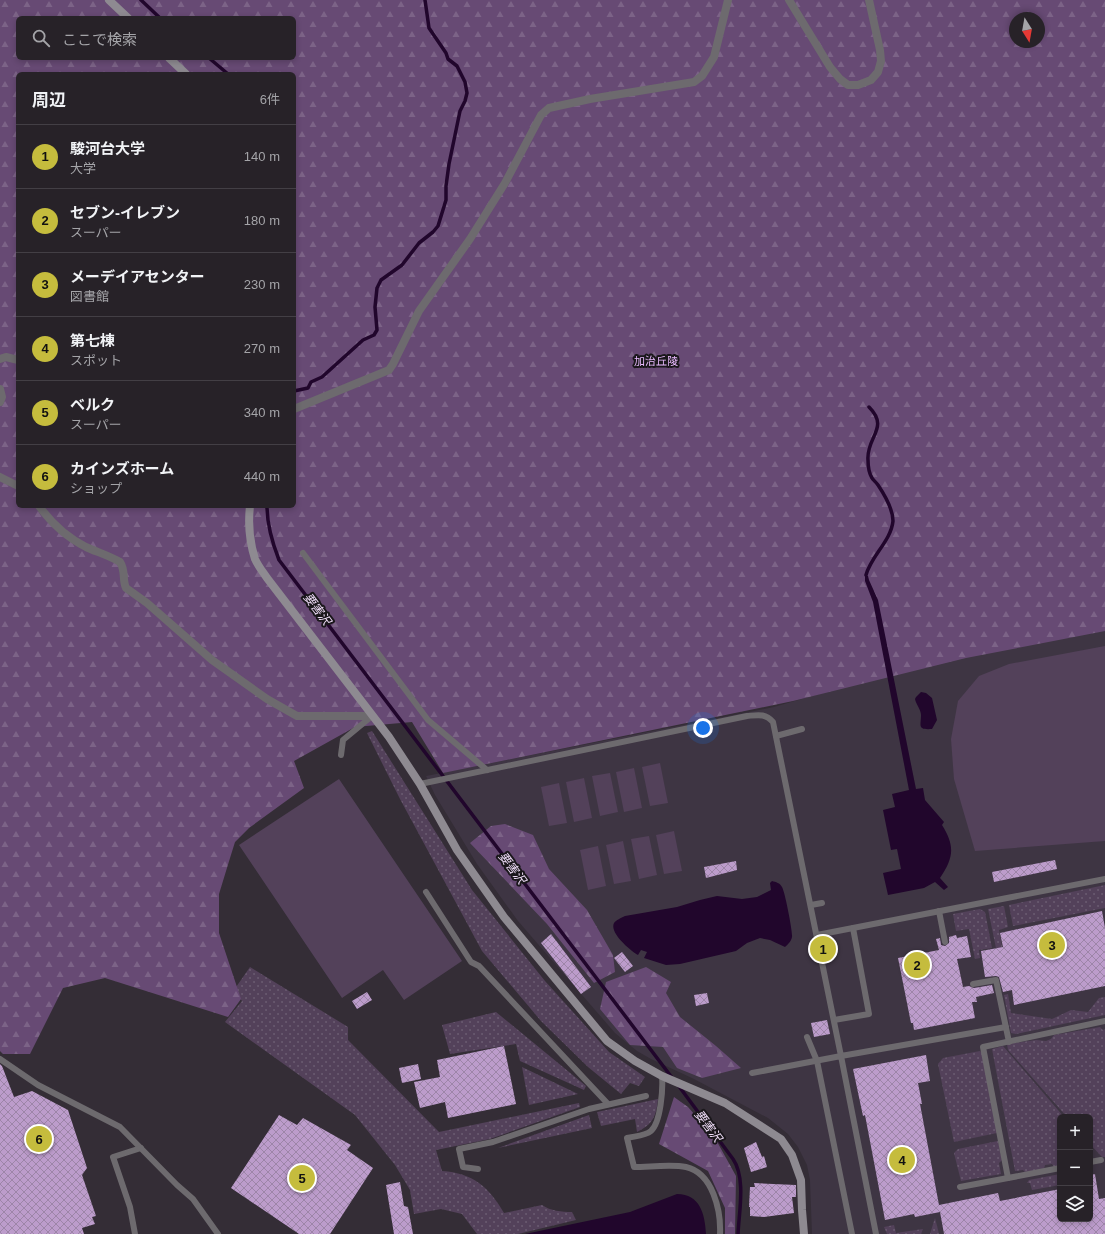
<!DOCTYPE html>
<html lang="ja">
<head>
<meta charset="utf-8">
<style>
	:root { --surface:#272228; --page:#2f2a30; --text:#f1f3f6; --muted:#a4a4a8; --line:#433f45; --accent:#c5bc3d }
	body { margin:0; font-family:Arial,"Noto Sans JP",sans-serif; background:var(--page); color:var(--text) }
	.controls { position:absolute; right:12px; bottom:12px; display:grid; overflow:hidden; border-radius:6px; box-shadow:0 2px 6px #0003 }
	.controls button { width:36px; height:36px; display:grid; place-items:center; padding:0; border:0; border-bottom:1px solid var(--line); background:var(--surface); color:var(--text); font:20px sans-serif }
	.compass { position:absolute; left:1009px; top:12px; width:36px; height:36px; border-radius:50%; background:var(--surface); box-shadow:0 2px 6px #0003; rotate:169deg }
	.you { position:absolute; left:703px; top:728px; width:14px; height:14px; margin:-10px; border:3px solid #fff; border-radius:50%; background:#1a73e8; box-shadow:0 0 0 6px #1a73e833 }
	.badge { display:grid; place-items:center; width:26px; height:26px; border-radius:50%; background:var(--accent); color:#111; font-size:13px; font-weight:700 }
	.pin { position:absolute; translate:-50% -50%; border:2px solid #fff; box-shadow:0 1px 4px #0006 }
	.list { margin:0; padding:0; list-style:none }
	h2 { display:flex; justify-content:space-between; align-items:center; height:52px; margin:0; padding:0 16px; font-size:17px }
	h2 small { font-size:13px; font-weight:400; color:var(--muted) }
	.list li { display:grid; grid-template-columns:26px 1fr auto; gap:12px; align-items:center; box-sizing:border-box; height:64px; padding:0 16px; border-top:1px solid var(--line) }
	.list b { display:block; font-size:15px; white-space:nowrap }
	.list p { margin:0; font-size:13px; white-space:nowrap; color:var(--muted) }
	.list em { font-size:13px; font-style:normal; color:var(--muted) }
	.icon { flex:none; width:22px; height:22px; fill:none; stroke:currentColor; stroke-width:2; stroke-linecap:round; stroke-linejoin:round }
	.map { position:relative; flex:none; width:1105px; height:1234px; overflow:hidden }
	.search { position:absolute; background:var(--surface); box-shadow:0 2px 6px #0003; left:16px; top:16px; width:280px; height:44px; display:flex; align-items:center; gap:10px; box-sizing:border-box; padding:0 14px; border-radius:6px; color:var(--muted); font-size:15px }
	.panel { position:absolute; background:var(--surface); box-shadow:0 2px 6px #0003; left:16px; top:72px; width:280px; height:436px; border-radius:6px }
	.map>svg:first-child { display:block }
	.built { fill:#3e3543; fill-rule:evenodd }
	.grass { fill:url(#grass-dots) }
	.forest { fill:url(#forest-firs); fill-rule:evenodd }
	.garden { fill:#53415a }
	.water { fill:#21062c }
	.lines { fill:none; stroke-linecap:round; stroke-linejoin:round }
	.stream { stroke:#21062c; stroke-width:3.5 }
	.building { fill:url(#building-cross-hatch) }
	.lane { stroke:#6d6a6e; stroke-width:6 }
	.street { stroke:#6d6a6e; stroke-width:8 }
	.secondary { stroke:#8e8a91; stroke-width:8 }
	.labels { text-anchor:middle; stroke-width:4; stroke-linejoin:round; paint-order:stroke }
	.park-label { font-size:11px; fill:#e9bafe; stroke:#1a171b }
	.water-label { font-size:12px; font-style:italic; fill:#efddf8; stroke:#1a171b }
</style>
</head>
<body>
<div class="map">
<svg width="1105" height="1234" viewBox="0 0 1105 1234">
	<defs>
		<pattern id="grass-dots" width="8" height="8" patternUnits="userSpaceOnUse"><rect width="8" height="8" fill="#53415a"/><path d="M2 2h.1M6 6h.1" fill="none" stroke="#6b5c71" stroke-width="1.8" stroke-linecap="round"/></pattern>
		<pattern id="forest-firs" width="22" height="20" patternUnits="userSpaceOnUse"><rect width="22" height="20" fill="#674a74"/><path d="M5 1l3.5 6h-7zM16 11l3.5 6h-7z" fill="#7c6387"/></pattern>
		<pattern id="building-cross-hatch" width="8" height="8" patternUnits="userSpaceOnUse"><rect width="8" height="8" fill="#bc9ccb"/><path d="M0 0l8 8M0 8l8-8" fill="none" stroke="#9d85a8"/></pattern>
	</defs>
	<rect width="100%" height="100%" fill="#342d36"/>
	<path class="built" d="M1105 624V1234H812L810 1180 807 1165 798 1147 788 1134 768 1118 694 1079 651 1059 637 1051 615 1033 518 921 477 864 435 795 426 776 774 707 957 654ZM1060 1117H1090V1219H1060Z"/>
	<g class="grass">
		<polygon points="372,731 472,890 545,981 609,1052 645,1077 639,1086 630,1083 621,1094 588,1067 541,1021 482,951 400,799 367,733"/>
		<polygon points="1105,885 1105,908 1013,926 1009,905"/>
		<polygon points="1004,906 1008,927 999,930 1005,962 999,963 988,909"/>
		<polygon points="980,909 985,912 992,948 979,950 980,958 975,959 969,929 956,931 953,914"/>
		<path d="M250 967 348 1027V1040L439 1132 579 1103 580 1107 490 1139 436 1150 442 1171C473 1173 489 1187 504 1213L542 1205C551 1211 561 1212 572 1212L576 1220 518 1234H477L462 1214 441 1209 414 1214 410 1190 395 1165 355 1115 225 1022 242 1001 234 990Z"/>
		<polygon points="1008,994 1011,1013 1052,1019 1071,1010 1088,1012 1099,998 1105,997 1105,1015 1016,1034 1011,1033 1004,995"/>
		<polygon points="496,1012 586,1086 584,1090 520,1061 516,1044 450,1054 442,1025"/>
		<polygon points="1100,1027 1103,1030 1105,1029 1105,1157 1102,1157 1090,1144 1090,1117 1067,1117 1008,1050 1007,1044 1036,1040 1046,1041 1051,1039 1054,1035"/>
		<polygon points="1003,1046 1064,1117 1060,1117 1060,1166 1054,1167 1052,1164 1045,1165 1044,1169 1026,1173 1023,1170 1015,1171 992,1049"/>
		<polygon points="980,1051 982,1053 997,1133 954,1142 938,1064 943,1058"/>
		<polygon points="522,1067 578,1094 529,1105"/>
		<path d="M658 1099C656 1117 653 1124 637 1132L635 1119 601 1126 597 1112Z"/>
		<polygon points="589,1115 592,1128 498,1148"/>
		<polygon points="998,1141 1002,1160 999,1163 1001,1174 961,1181 954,1153 958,1149"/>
		<polygon points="1060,1174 1060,1185 1032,1190 1030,1183 1027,1183 1029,1180"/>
		<polygon points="935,1218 939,1234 930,1234"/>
		<polygon points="894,1225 896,1233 923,1229 921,1234 887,1234 884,1227"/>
	</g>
	<g class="forest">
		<path d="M0 0H1105V631L966 658 793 701 443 773 412 722 355 727 294 761 304 788 249 828 235 842 230 858 219 894V933L241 999 228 1017 105 978 63 988 30 1054H3L0 1051ZM18 18H294V58H18ZM1015 18H1039V42H1015ZM18 74H294V506H18Z"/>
		<polygon points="505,824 533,835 549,869 587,910 613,955 615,972 594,983 547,924 470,843 491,826"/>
		<polygon points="646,967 671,982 666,993 680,1017 716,1046 741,1068 702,1078 677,1068 663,1047 630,1045 600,1009 606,982"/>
		<polygon points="674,1097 688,1107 715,1138 736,1176 735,1234 725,1234 725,1208 708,1171 659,1144"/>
	</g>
	<g class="garden">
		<polygon points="1105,646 1105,841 975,851 954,779 951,739 958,701 979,676 1009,664"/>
		<polygon points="660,763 668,803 650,806 642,767"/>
		<polygon points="634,768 642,808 624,812 616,772"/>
		<polygon points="610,773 618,812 600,816 592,776"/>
		<polygon points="584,778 592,818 574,822 566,782"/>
		<polygon points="339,779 462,961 404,1000 383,970 342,998 239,845"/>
		<polygon points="559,783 567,823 549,826 541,787"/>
		<polygon points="674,831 682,871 664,874 656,835"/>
		<polygon points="649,836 657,875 639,879 631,839"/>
		<polygon points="623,841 631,881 614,884 606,845"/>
		<polygon points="598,846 606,886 588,890 580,850"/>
	</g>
	<g class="water">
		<path d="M865 575 868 576 869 580 878 600 916 789 923 788 925 800 944 822 942 825C955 846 954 857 940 878L948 887 944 890 935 882 924 888 888 895 883 873 901 869 897 849 891 850 883 810 895 807 892 794 909 790 873 602 865 581Z"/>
		<path d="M921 692 926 693 932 698 937 720 932 729C917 730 921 726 921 715 921 710 916 704 915 699L916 697Z"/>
		<path d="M772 881C776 882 780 883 782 887 785 892 793 933 792 937 791 942 788 944 785 947L770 940 760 938 747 943 736 951 680 964 666 965 644 958 647 952 641 950 638 955C631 951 609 933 614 923 616 920 621 918 625 916L677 907 700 900 717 896 742 899 757 897 771 890 770 883Z"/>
		<path d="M677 1194C700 1194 705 1214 706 1234H525L630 1212Z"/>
	</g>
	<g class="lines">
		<g class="stream">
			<polyline points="141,0 160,18"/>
			<polyline points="209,58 228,74"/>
			<polyline points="294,391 308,388 311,382 322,377 363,340 374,335 377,330 375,307 377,288 381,280 402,265 419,243 433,232 438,226 446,200 446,186 449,164 460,111 465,101 467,93 465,82 457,66 448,59 446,53 429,28 425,0"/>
			<path d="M267 506C267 525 272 542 279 560L673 1079"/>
			<path d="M866 575C871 556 891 541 893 521 893 509 884 494 878 485 876 482 873 480 872 478 869 473 868 465 868 460 866 437 890 428 869 407"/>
			<path d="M678 1085 733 1159C746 1178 739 1212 738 1234"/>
		</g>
	</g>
	<g class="building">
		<polygon points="1055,860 1057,869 994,882 992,872"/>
		<polygon points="736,861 737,870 706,878 704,867"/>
		<polygon points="1102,911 1105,928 1105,986 1014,1005 1012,990 1003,992 999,977 996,976 985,977 981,951 1003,947 1000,933"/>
		<polygon points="551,934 591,987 581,994 541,943"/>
		<polygon points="956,935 957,938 967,936 971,957 957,959 963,987 969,986 974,988 992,985 994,993 976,997 977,1002 972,1002 975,1018 914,1030 913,1023 911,1023 898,958 939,950 936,939 940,938 941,945 945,946 949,943 949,937"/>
		<polygon points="622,952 633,966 625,972 614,958"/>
		<polygon points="367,992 372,1000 357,1009 352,1001"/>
		<polygon points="707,993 709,1003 696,1006 694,995"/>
		<polygon points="827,1020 830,1034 814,1037 811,1023"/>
		<polygon points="504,1046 516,1104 448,1118 445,1102 420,1108 414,1082 440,1077 437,1060"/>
		<polygon points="926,1055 930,1081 918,1083 922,1104 920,1104 939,1205 998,1193 1000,1201 1060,1189 1060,1219 1090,1219 1090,1175 1095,1174 1099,1199 1105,1198 1105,1234 944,1234 940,1212 915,1217 914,1214 885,1220 865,1115 863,1116 853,1069"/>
		<polygon points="0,1064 2,1066 14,1097 32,1091 68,1110 87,1168 82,1175 96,1216 92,1217 95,1224 82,1228 84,1234 0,1234"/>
		<polygon points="418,1064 421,1079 402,1083 399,1068"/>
		<polygon points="279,1115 297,1125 303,1118 351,1145 347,1150 373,1168 330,1234 299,1234 231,1188"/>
		<polygon points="756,1142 762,1157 764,1156 767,1167 751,1172 744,1148"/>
		<polygon points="400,1182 404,1206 408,1207 413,1234 394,1234 386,1185"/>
		<polygon points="754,1183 796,1185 796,1197 792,1197 794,1213 764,1217 750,1216 750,1207 749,1207 750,1187 755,1187"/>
	</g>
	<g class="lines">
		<g class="lane">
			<polyline points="303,553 428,720 487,770"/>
			<polyline points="776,736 802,729"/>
			<polyline points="341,755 343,740 372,716"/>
			<path d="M420 784 747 716C758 715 765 713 773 722L841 1056 1006 1027"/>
			<polyline points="426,892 471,962 479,966 608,1104"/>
			<polyline points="811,905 822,903"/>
			<polyline points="939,911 945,942"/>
			<polyline points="817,935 1105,879"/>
			<polyline points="973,984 996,980 1009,1042"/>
			<polyline points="834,1020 869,1014 853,928"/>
			<polyline points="807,1037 817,1061 852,1234"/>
			<polyline points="0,1059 38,1085 120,1127 177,1185 193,1199 218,1234"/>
			<polyline points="752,1073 841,1056 876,1234"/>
			<path d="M662 1076C663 1088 661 1122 651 1131 645 1136 635 1136 627 1138L634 1167C649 1167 672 1164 686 1167 713 1173 721 1211 720 1234"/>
			<polyline points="1090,1162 1101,1160"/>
			<polyline points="1060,1168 1008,1178 983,1047 1105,1021"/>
			<polyline points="478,1169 463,1167 459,1149 493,1142 589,1109 646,1096"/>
			<polyline points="960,1187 1008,1178"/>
			<polyline points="135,1234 130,1207 113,1157 141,1148"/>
		</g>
		<g class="street">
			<polyline points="789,0 830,67 840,79 848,85 858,85 871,80 878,72 881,61 880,50 869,0"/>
			<polyline points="0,359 6,357 18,360"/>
			<polyline points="0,389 2,397 0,402"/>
			<polyline points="294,409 389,370 393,364 419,311 470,239 505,183 541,115 549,108 590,99 694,82 702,76 714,57 728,0"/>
			<polyline points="0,477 18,486"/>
			<path d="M39 506C52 524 66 537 86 547 97 552 110 556 120 562 126 571 122 580 126 588L147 603 212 660 267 699 297 716H372"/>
		</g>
		<g class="secondary">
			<polyline points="109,0 128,18"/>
			<polyline points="169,58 186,74"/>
			<path d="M250 506C248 523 250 543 255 559 258 566 263 572 267 578L389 737 420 784 457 850 504 917 607 1041 635 1061 662 1076 725 1103 781 1139 792 1155 801 1180 802 1210 804 1234"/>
		</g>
	</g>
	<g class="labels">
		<g class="park-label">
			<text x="656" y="365">加治丘陵</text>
		</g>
		<g class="water-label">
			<text transform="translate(317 609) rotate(53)" y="4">要害沢</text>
			<text transform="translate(512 868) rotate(53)" y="4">要害沢</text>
			<text transform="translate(708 1126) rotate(53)" y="4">要害沢</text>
		</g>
	</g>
</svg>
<div class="controls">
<button>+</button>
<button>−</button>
<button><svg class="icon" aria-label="layers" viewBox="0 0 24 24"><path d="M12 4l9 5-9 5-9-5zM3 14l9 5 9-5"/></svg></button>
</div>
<svg class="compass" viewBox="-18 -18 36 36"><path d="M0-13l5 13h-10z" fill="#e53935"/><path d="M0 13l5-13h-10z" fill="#a4a4a8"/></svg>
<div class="you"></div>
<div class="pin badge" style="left:823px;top:949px">1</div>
<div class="pin badge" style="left:917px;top:965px">2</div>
<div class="pin badge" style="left:1052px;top:945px">3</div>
<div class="pin badge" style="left:902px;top:1160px">4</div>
<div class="pin badge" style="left:302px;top:1178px">5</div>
<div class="pin badge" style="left:39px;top:1139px">6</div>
<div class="search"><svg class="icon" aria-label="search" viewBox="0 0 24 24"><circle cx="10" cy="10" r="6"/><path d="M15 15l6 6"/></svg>ここで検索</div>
<section class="panel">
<h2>周辺<small>6件</small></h2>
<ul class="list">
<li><span class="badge">1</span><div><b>駿河台大学</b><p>大学</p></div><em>140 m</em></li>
<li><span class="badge">2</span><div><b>セブン-イレブン</b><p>スーパー</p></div><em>180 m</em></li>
<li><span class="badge">3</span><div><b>メーデイアセンター</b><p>図書館</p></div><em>230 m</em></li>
<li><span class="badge">4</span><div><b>第七棟</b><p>スポット</p></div><em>270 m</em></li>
<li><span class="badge">5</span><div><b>ベルク</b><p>スーパー</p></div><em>340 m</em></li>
<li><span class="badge">6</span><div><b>カインズホーム</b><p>ショップ</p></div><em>440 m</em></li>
</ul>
</section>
</div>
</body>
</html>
